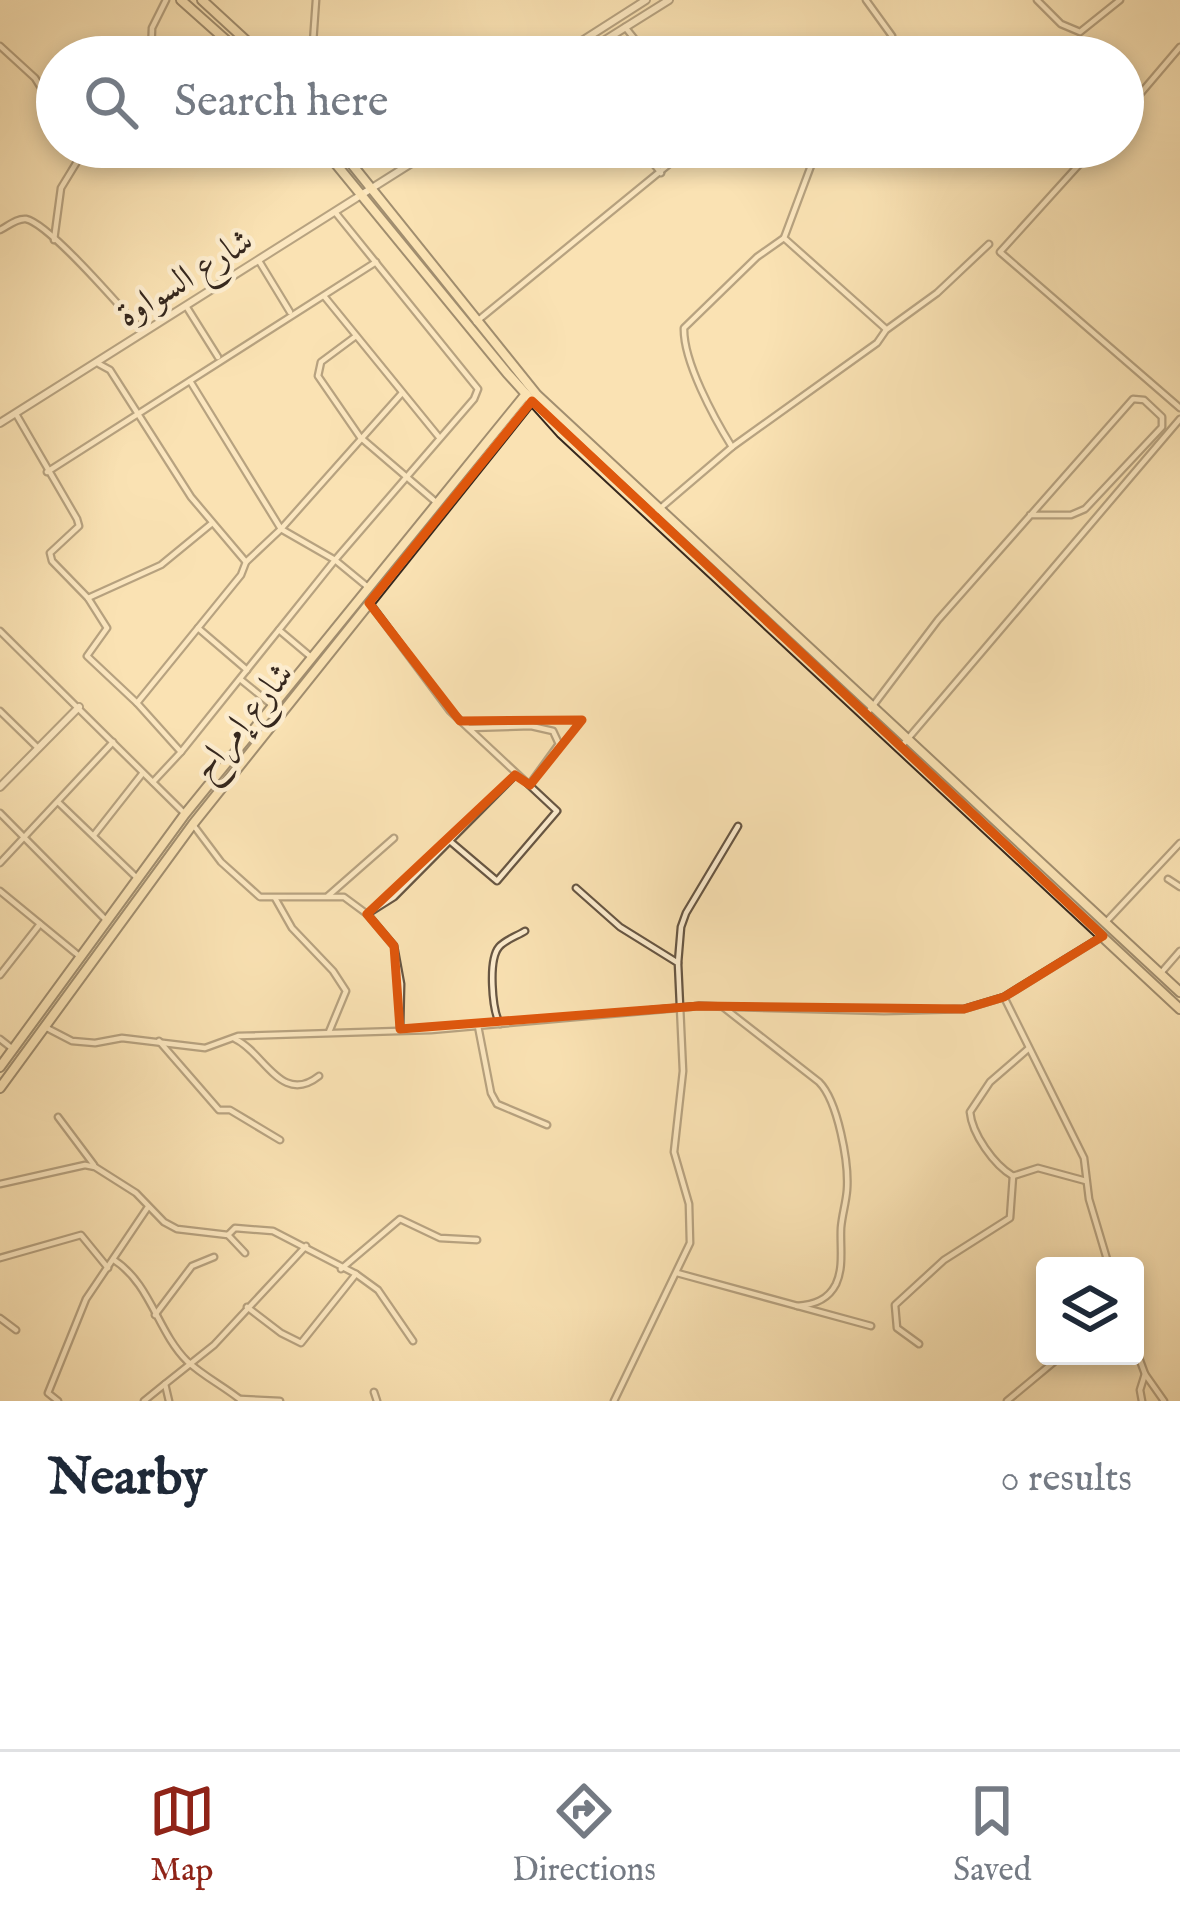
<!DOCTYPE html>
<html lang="en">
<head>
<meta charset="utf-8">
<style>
	:root { --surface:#fff; --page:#f2f2f3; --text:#1f2937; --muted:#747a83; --line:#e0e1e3; --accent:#8f2418 }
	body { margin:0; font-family:"IM FELL English",Amiri,serif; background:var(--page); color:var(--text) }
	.controls { position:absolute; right:36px; bottom:36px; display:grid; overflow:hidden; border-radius:12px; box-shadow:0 6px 18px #0003 }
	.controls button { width:108px; height:108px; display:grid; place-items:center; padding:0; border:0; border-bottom:3px solid var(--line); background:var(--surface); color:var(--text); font:60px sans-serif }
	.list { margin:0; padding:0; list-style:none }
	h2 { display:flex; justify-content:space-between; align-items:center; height:156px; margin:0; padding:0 48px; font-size:51px }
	h2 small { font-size:39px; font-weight:400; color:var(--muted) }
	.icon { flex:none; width:66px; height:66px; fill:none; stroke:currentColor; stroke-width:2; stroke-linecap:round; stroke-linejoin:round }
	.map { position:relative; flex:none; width:1180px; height:1401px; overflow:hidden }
	.search { position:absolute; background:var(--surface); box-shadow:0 6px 18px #0003; left:36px; right:36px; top:36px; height:132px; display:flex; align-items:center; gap:30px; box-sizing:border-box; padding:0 42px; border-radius:66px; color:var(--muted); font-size:45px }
	.sheet { height:348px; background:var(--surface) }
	nav { display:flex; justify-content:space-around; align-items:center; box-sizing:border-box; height:168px; border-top:3px solid var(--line); background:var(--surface); font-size:33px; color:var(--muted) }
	nav a { display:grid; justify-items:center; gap:6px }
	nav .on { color:var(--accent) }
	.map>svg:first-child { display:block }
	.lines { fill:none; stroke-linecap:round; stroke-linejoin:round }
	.minor-casing { stroke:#675643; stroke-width:9 }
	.tertiary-casing { stroke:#675643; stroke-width:10 }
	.primary-casing { stroke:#36281e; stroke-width:12 }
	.minor { stroke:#fcecce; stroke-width:4.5 }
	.tertiary { stroke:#fcecce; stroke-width:6 }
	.primary { stroke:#fae2b3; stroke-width:8 }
	.marked { fill:none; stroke:#df570d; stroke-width:9; stroke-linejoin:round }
	.labels { text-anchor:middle; stroke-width:9; stroke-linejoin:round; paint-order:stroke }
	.street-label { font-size:36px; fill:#36281e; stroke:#fcecce }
</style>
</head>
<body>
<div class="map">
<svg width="1180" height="1401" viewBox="0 0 1180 1401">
	<rect width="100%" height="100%" fill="#fae2b3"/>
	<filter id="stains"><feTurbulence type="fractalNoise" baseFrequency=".00167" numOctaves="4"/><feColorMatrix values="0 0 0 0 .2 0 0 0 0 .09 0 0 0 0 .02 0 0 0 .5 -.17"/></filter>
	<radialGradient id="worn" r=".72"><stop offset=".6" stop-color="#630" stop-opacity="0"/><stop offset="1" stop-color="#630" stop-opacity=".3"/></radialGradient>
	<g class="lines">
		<g class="minor-casing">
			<g id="minor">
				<polyline points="866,0 892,36 877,57"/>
				<polyline points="1037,0 1061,24 1080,32 1120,0"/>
				<polyline points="625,27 649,57"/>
				<polyline points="0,46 35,78 57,113"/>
				<polyline points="151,57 152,28 166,0"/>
				<polyline points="312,57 316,0"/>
				<polyline points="1123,114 1180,47"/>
				<polyline points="640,147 661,173"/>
				<polyline points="818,147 784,238 886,329"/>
				<polyline points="1095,147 1000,252 1180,408"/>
				<path d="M0 230C8 226 17 218 26 219 50 224 123 310 142 331"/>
				<polyline points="54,240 61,188 86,147"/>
				<polyline points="259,261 290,312"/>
				<polyline points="324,296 438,436"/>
				<polyline points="186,306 218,357"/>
				<polyline points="476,322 690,147"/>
				<polyline points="356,336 321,362 318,376 360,437 437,503"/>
				<polyline points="99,364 110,370 191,497 246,562"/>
				<polyline points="190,381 281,529 335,560 369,588"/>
				<polyline points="16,414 77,519 79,526 50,553 52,561 88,598 107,628 87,656 137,703"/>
				<path d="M732 447C714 418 683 361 684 328L757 257 784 238"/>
				<polyline points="47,472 376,262"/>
				<polyline points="650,517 732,447 877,343 886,330 937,293 989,244"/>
				<polyline points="88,598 161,565 211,524"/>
				<polyline points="371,605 450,711 557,811 497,881 451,842"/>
				<polyline points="198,628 247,670"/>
				<polyline points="279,630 311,657"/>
				<polyline points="0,631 183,812"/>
				<polyline points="240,679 272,705"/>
				<polyline points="0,711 38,748"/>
				<polyline points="866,715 938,620 1133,399 1144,400 1162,417 1162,427 1085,509 1071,515 1030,515"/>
				<polyline points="469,728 531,726 553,731 559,744 530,784"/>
				<polyline points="900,748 1180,419"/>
				<polyline points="181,752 137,703 241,575 246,562 281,529 402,393"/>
				<polyline points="153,782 181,752 335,560 474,399 478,389 335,212"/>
				<polyline points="58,802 136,877"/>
				<polyline points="0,813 105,919"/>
				<polyline points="194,826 221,862 260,897 344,897 367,914 394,946 401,984 400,1029"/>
				<polyline points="94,835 142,774"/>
				<polyline points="0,863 113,742"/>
				<polyline points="1168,879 1180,887"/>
				<polyline points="576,888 620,927 678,963 683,1071 674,1152 689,1204 690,1243 614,1401"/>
				<polyline points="0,891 78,955"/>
				<polyline points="328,896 394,838"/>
				<polyline points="275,898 292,928 333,971 346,991 329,1032"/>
				<polyline points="367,914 394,897 515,775"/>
				<polyline points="1105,923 1180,843"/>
				<polyline points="678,963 681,927 686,913 738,826"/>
				<polyline points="1160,974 1180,951"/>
				<polyline points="0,975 40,924"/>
				<polyline points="1004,997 1084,1158 1089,1199 1109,1266"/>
				<path d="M723 1007 819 1082C838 1101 849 1163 847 1190 846 1203 842 1215 841 1228 840 1246 844 1267 836 1284 828 1300 814 1305 797 1306"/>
				<path d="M500 1024C492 1010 488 960 499 947 505 940 517 936 525 931"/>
				<polyline points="478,1026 491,1093 497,1104 547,1125"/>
				<polyline points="45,1027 72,1041 95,1043 122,1038 205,1048 238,1036 431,1030 699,1006 884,1011 964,1009 1004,997 1103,936"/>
				<polyline points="0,1039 14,1050"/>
				<path d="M235 1039C264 1052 281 1106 319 1076"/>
				<polyline points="159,1041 219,1110 230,1110 280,1140"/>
				<polyline points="58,1117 94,1165"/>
				<path d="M1013 1176C994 1165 972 1134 970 1112L990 1082 1028 1049"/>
				<polyline points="1013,1176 1038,1168 1086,1181"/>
				<polyline points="0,1184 85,1165 95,1167 136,1193 164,1222 177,1229 228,1235 235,1228 273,1231 356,1274 378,1290 413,1341"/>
				<polyline points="228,1235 245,1253"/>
				<polyline points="0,1258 81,1235 108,1268"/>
				<path d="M114 1260C151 1284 157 1331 187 1361 203 1376 225 1387 242 1401"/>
				<polyline points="341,1269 400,1219 440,1238 477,1240"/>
				<polyline points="677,1273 871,1326"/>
				<polyline points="247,1307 281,1333 301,1343 356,1274"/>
				<polyline points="155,1315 192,1266 214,1257"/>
				<polyline points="0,1318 16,1330"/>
				<polyline points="919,1344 897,1328 895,1305 944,1260 1010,1218 1013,1176"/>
				<polyline points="1135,1347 1145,1374 1164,1401"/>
				<polyline points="374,1392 377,1401"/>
				<polyline points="240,1399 280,1401"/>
				<polyline points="58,1401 48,1393 86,1299 148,1207"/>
				<polyline points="144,1401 165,1384"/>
				<polyline points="169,1401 165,1384 214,1345 306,1246"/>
				<polyline points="1007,1401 1061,1356"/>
				<polyline points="1142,1401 1140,1390 1145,1374"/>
			</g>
		</g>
		<g class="tertiary-casing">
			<g id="tertiary">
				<polyline points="557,57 646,0"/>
				<polyline points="578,57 669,0"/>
				<polyline points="402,166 420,147"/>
				<polyline points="0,423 437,147"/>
				<polyline points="0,787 79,707"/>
			</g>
		</g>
		<g class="primary-casing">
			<g id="primary">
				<polyline points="181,0 245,57"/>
				<polyline points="202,0 264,57"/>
				<polyline points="322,147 507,373 561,433 1180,1009"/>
				<polyline points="338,147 537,395 1180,992"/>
				<polyline points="0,1067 185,814 526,394"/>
				<polyline points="0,1088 193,824 531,401"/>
			</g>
		</g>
		<use href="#minor" class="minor"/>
		<use href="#tertiary" class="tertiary"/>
		<use href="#primary" class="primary"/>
	</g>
	<path d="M0 0H1180V1401H0ZM532 401 1103 936 1004 997 964 1009 699 1006 400 1029 394 946 367 914 515 775 530 785 582 720 460 721 369 603Z" fill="#fae2b3" fill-opacity=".55" fill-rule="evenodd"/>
	<path class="marked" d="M532 401 1103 936 1004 997 964 1009 699 1006 400 1029 394 946 367 914 515 775 530 785 582 720 460 721 369 603Z"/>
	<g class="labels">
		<g class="street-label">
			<text transform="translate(184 276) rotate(-32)" y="13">شارع السواوة</text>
			<text transform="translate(241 720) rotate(-51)" y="13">شارع إمراح</text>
		</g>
	</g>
	<rect width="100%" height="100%" filter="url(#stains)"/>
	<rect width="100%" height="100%" fill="url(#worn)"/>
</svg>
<div class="controls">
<button><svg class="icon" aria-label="layers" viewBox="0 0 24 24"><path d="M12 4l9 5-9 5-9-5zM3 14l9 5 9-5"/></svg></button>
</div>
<div class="search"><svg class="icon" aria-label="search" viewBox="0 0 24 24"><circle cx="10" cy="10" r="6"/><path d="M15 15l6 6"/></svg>Search here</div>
</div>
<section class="sheet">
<h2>Nearby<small>0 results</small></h2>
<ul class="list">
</ul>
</section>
<nav>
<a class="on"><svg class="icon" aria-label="map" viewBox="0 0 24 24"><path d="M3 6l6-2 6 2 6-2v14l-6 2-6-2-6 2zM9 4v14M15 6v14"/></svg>Map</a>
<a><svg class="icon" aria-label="directions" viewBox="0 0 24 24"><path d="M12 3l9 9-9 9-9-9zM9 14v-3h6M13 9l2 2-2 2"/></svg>Directions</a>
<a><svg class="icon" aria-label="saved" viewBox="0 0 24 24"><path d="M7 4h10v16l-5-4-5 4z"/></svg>Saved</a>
</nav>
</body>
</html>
